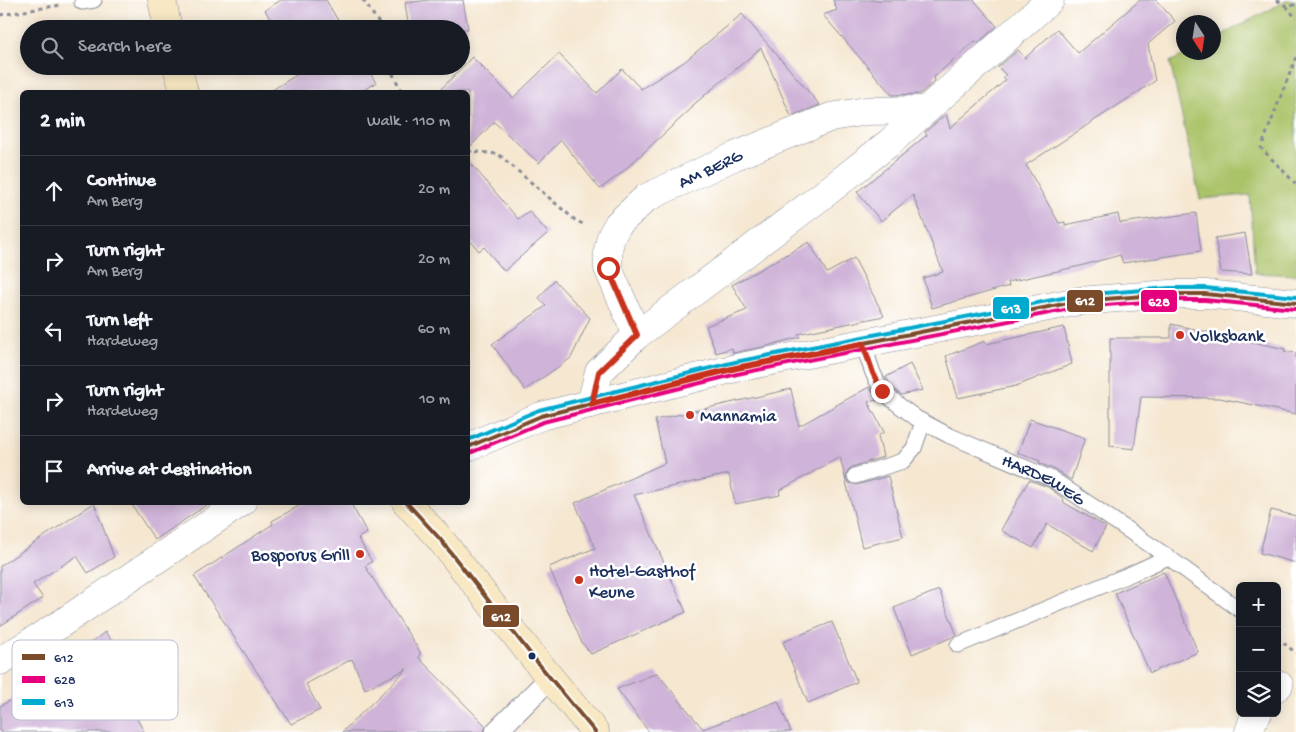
<!DOCTYPE html>
<html lang="en">
<head>
<meta charset="utf-8">
<style>
	:root { --surface:#171b24; --page:#20242c; --text:#f1f3f6; --muted:#9ea1a6; --line:#363941 }
	body { margin:0; font-family:"Gochi Hand",sans-serif; background:var(--page); color:var(--text) }
	.controls { position:absolute; right:15px; bottom:15px; display:grid; overflow:hidden; border-radius:8px; box-shadow:0 2px 12px #0003 }
	.controls button { width:45px; height:45px; display:grid; place-items:center; padding:0; border:0; border-bottom:1px solid var(--line); background:var(--surface); color:var(--text); font:25px sans-serif }
	.compass { position:absolute; left:1176px; top:15px; width:45px; height:45px; border-radius:50%; background:var(--surface); box-shadow:0 2px 12px #0003; rotate:168deg }
	.stop { position:absolute; width:15px; height:15px; margin:-11px; border:4px solid #c8321e; border-radius:50%; background:#fff }
	.stop.end { background:#c8321e; border-color:#fff; box-shadow:0 1px 5px #0008 }
	.list { margin:0; padding:0; list-style:none }
	h2 { display:flex; justify-content:space-between; align-items:center; height:65px; margin:0; padding:0 20px; font-size:21px }
	h2 small { font-size:16px; font-weight:400; color:var(--muted) }
	.list li { display:grid; grid-template-columns:32px 1fr auto; gap:15px; align-items:center; box-sizing:border-box; height:70px; padding:0 20px; border-top:1px solid var(--line) }
	.list b { display:block; font-size:19px; white-space:nowrap }
	.list p { margin:0; font-size:16px; white-space:nowrap; color:var(--muted) }
	.list em { font-size:16px; font-style:normal; color:var(--muted) }
	.icon { flex:none; width:28px; height:28px; fill:none; stroke:currentColor; stroke-width:2; stroke-linecap:round; stroke-linejoin:round }
	.map { position:relative; flex:none; width:1296px; height:732px; overflow:hidden }
	.search { position:absolute; background:var(--surface); box-shadow:0 2px 12px #0003; left:20px; top:20px; width:450px; height:55px; display:flex; align-items:center; gap:12px; box-sizing:border-box; padding:0 18px; border-radius:28px; color:var(--muted); font-size:19px }
	.panel { position:absolute; background:var(--surface); box-shadow:0 2px 12px #0003; left:20px; top:90px; width:450px; height:415px; border-radius:8px }
	.map>svg:first-child { display:block }
	.green { fill:#aac268; stroke:#627863 }
	.building { fill:#cfb3d8 }
	.lines { fill:none; stroke-linecap:round; stroke-linejoin:round }
	.service-casing { stroke:#888b97; stroke-width:17 }
	.pedestrian-casing { stroke:#888b97; stroke-width:23 }
	.minor-casing { stroke:#888b97; stroke-width:29 }
	.secondary-casing { stroke:#888b97; stroke-width:29 }
	.path { stroke:#888b97; stroke-width:3; stroke-dasharray:4 4; stroke-linecap:butt }
	.service { stroke:#fff; stroke-width:15 }
	.pedestrian { stroke:#fff; stroke-width:21 }
	.minor { stroke:#fff; stroke-width:28 }
	.secondary { stroke:#f8e8c3; stroke-width:28 }
	.bus-1-casing { stroke:#fff; stroke-width:8 }
	.bus-2-casing { stroke:#fff; stroke-width:8 }
	.bus-3-casing { stroke:#fff; stroke-width:8 }
	.bus-1 { stroke:#7a4b2a; stroke-width:4 }
	.bus-2 { stroke:#e5007d; stroke-width:4 }
	.bus-3 { stroke:#00a9ce; stroke-width:4 }
	.route { stroke:#c8321e; stroke-width:6 }
	.poi-dot { fill:#c8321e; stroke:#fff; stroke-width:2 }
	.bus-dot { fill:#1b2f5e; stroke:#fff; stroke-width:2 }
	.labels { text-anchor:middle; stroke-width:5; stroke-linejoin:round; paint-order:stroke }
	.street-label { font-size:18px; fill:#1b2f5e; stroke:#fff }
	.poi-label { font-size:18px; fill:#1b2f5e; stroke:#fff; text-anchor:start }
	.key { fill:#fff; stroke:#bbc1cf; stroke-width:1 }
	.key-label { font-size:14px; fill:#1b2f5e }
	.line-badge { stroke:#fff; stroke-width:2 }
	.badge-label { font-size:14px; text-anchor:middle; font-weight:bold; fill:#fff }
</style>
</head>
<body>
<div class="map">
<svg width="1296" height="732" viewBox="0 0 1296 732">
	<rect width="100%" height="100%" fill="#fff"/>
	<filter id="ink" filterUnits="userSpaceOnUse"><feTurbulence type="fractalNoise" baseFrequency=".02" numOctaves="2"/><feDisplacementMap in="SourceGraphic" scale="10" xChannelSelector="R" yChannelSelector="G"/><feConvolveMatrix kernelMatrix="1 2 1 2 8 2 1 2 1" color-interpolation-filters="sRGB"/></filter>
	<filter id="wash" filterUnits="userSpaceOnUse"><feTurbulence type="fractalNoise" baseFrequency=".0096" numOctaves="4" result="noise"/><feDisplacementMap in="SourceGraphic" scale="20" xChannelSelector="R" yChannelSelector="G"/><feGaussianBlur stdDeviation="1.12" result="paint"/><feColorMatrix in="noise" values="0 0 0 0 0 0 0 0 0 0 0 0 0 0 0 0 0 1.4 0 .05"/><feComposite in="paint" operator="in"/></filter>
	<g filter="url(#wash)">
		<rect width="100%" height="100%" fill="#f5e7d0"/>
		<polygon class="green" points="1288,0 1296,0 1296,275 1255,273 1250,195 1200,199 1170,62 1188,53 1214,52 1214,39"/>
		<g id="blocks">
			<g class="building">
				<polygon points="281,0 326,0 343,29 276,29 265,10"/>
				<polygon points="429,0 463,0 468,29 409,29 405,3"/>
				<polygon points="833,0 974,0 997,26 978,43 975,41 934,77 935,81 920,94 892,95 823,15 837,10"/>
				<polygon points="1140,0 1156,0 1175,21 1148,44 1155,81 1026,165 1059,223 1065,222 1065,225 1118,214 1120,223 1196,213 1201,251 1123,263 1120,255 1080,266 1008,282 1009,286 932,308 923,278 943,272 913,195 881,221 857,192 927,135 925,132 946,114 950,128 1006,80 1003,77 1006,75 998,67 1018,50 1025,58 1057,29 1078,53"/>
				<polygon points="742,14 820,105 791,116 761,48 692,106 693,107 619,175 600,189 561,140 539,163 494,122 468,149 468,92 438,92 472,57 513,98 559,54 597,93 622,69 641,89 684,62"/>
				<polygon points="311,66 366,66 376,83 360,92 269,92"/>
				<polygon points="468,160 518,219 529,211 548,233 504,271 484,247 479,251 468,238"/>
				<polygon points="1245,233 1252,274 1221,272 1215,238"/>
				<polygon points="809,242 827,273 854,258 884,316 798,334 800,337 767,346 733,353 732,348 716,353 706,326 747,310 732,285"/>
				<polygon points="554,280 590,318 571,358 525,390 492,344 546,306 539,298"/>
				<polygon points="1171,324 1285,349 1284,351 1296,353 1296,414 1220,398 1141,397 1134,449 1110,446 1110,338 1171,338"/>
				<polygon points="1064,327 1072,364 1016,386 958,398 946,356 985,341 986,344"/>
				<polygon points="910,364 923,390 901,395 890,385 886,377"/>
				<polygon points="869,387 878,400 868,402 884,432 878,436 883,457 852,467 848,470 846,478 849,483 857,485 888,476 903,537 862,547 840,457 779,491 780,495 735,504 729,474 634,495 686,612 591,654 582,643 549,567 595,548 575,503 665,463 655,420 791,389 799,426"/>
				<polygon points="1030,419 1085,438 1071,480 1056,470 1039,463 1040,461 1018,453"/>
				<polygon points="1029,480 1048,487 1064,499 1063,502 1106,527 1093,551 1047,524 1033,548 1001,530"/>
				<polygon points="130,502 211,502 155,540"/>
				<polygon points="306,502 350,502 367,533 358,538 372,562 365,566 420,652 419,658 486,726 484,732 342,732 407,669 365,689 352,659 306,684 320,710 291,724 194,576 273,524 272,521"/>
				<polygon points="94,503 114,557 88,573 77,556 33,584 43,598 0,626 0,566"/>
				<polygon points="1271,510 1296,516 1296,563 1260,553"/>
				<polygon points="1164,572 1198,652 1150,673 1115,593"/>
				<polygon points="939,590 957,635 912,654 894,608"/>
				<polygon points="832,622 857,682 808,703 783,642"/>
				<polygon points="105,632 135,674 119,685 144,732 0,732 0,706 65,671 60,665"/>
				<polygon points="657,673 703,729 778,701 791,732 649,732 617,689"/>
			</g>
		</g>
	</g>
	<g filter="url(#ink)">
		<use href="#blocks" fill-opacity="0" stroke="#888b97" stroke-width="1"/>
		<g class="lines">
			<g class="service-casing">
				<g id="service">
					<polyline points="82,2 94,0"/>
					<path id="s1" d="M863 344 873 373 882 391 900 406 916 418 948 435 1052 479 1168 557 1240 610"/>
					<polyline points="855,476 903,461 914,448 923,422"/>
					<polyline points="958,645 1133,573 1168,557"/>
				</g>
			</g>
			<g class="pedestrian-casing">
				<polyline id="pedestrian" points="496,732 550,678"/>
			</g>
			<g class="minor-casing">
				<g id="minor">
					<path id="s2" d="M637 335 608 268V250L611 237 618 224 646 198 735 156 831 117 866 111 926 110"/>
					<polyline points="591,404 599,372 637,335 823,195 889,143 1050,0"/>
					<polyline points="468,447 541,416 736,368 1079,301 1170,294 1205,294 1296,303"/>
					<polyline points="0,661 59,625 242,502"/>
					<polyline points="1277,687 1279,685"/>
					<polyline points="1249,732 1253,720 1258,713"/>
				</g>
			</g>
			<g class="secondary-casing">
				<g id="secondary">
					<polyline points="162,0 168,29"/>
					<polyline points="177,66 184,92"/>
					<polyline points="406,502 440,539 533,657 595,732"/>
				</g>
			</g>
			<g class="path">
				<polyline points="363,0 383,29"/>
				<polyline points="1277,0 1286,6 1296,5"/>
				<polyline points="1286,6 1296,18"/>
				<polyline points="0,15 61,5"/>
				<polyline points="1296,57 1261,148 1296,184"/>
				<polyline points="389,66 402,92"/>
				<polyline points="468,151 498,154 575,220 585,225"/>
				<polyline points="1277,638 1296,653"/>
			</g>
			<use href="#service" class="service"/>
			<use href="#pedestrian" class="pedestrian"/>
			<use href="#minor" class="minor"/>
			<use href="#secondary" class="secondary"/>
			<g class="bus-1-casing">
				<g id="bus-1">
					<polyline points="468,447 541,416 736,368 1079,301 1170,294 1205,294 1296,303"/>
					<polyline points="406,502 440,539 533,657 595,732"/>
				</g>
			</g>
			<g class="bus-2-casing">
				<polyline id="bus-2" points="470,453 543,422 737,374 1080,307 1170,300 1205,300 1295,309"/>
			</g>
			<g class="bus-3-casing">
				<polyline id="bus-3" points="468,440 539,410 735,362 1078,295 1170,288 1205,288 1296,297"/>
			</g>
			<use href="#bus-1" class="bus-1"/>
			<use href="#bus-2" class="bus-2"/>
			<use href="#bus-3" class="bus-3"/>
		</g>
	</g>
	<g class="lines" filter="url(#ink)">
		<polyline class="route" points="608,268 637,335 599,372 592,404 736,368 863,344 873,373 882,391"/>
	</g>
	<g class="poi-dot">
		<circle cx="1180" cy="335" r="5"/>
		<circle cx="690" cy="415" r="5"/>
		<circle cx="360" cy="554" r="5"/>
		<circle cx="579" cy="580" r="5"/>
	</g>
	<circle class="bus-dot" cx="532" cy="656" r="4.5"/>
	<g class="labels">
		<g class="street-label">
			<text dy="6" stroke="none"><textPath href="#s2" startOffset="228">AM BERG</textPath></text>
			<text dy="6" stroke="none"><textPath href="#s1" startOffset="236">HARDEWEG</textPath></text>
		</g>
		<g class="poi-label">
			<text x="1190" y="341">Volksbank</text>
			<text x="700" y="421">Mannamia</text>
			<text x="350" y="560" text-anchor="end">Bosporus Grill</text>
			<text x="589" y="576">Hotel-Gasthof<tspan x="589" dy="21">Keune</tspan></text>
		</g>
	</g>
	<rect x="12" y="640" width="166" height="80" rx="8" class="key"/>
	<rect x="22" y="654" width="23" height="6" fill="#7a4b2a"/>
	<rect x="22" y="676" width="23" height="7" fill="#e5007d"/>
	<rect x="22" y="699" width="23" height="6" fill="#00a9ce"/>
	<g class="key-label">
		<text x="54" y="662">612</text>
		<text x="54" y="684">628</text>
		<text x="54" y="707">613</text>
	</g>
	<g class="line-badge">
		<rect x="1066" y="289" width="38" height="24" rx="5" fill="#7a4b2a"/>
		<rect x="1140" y="289" width="38" height="24" rx="5" fill="#e5007d"/>
		<rect x="992" y="296" width="38" height="24" rx="5" fill="#00a9ce"/>
		<rect x="482" y="604" width="38" height="24" rx="5" fill="#7a4b2a"/>
	</g>
	<g class="badge-label">
		<text x="1085" y="305">612</text>
		<text x="1159" y="306">628</text>
		<text x="1011" y="313">613</text>
		<text x="501" y="621">612</text>
	</g>
</svg>
<div class="controls">
<button>+</button>
<button>−</button>
<button><svg class="icon" aria-label="layers" viewBox="0 0 24 24"><path d="M12 4l9 5-9 5-9-5zM3 14l9 5 9-5"/></svg></button>
</div>
<svg class="compass" viewBox="-18 -18 36 36"><path d="M0-13l5 13h-10z" fill="#e53935"/><path d="M0 13l5-13h-10z" fill="#9ea1a6"/></svg>
<div class="stop" style="left:608px;top:268px"></div>
<div class="stop end" style="left:882px;top:391px"></div>
<div class="search"><svg class="icon" aria-label="search" viewBox="0 0 24 24"><circle cx="10" cy="10" r="6"/><path d="M15 15l6 6"/></svg>Search here</div>
<section class="panel">
<h2>2 min<small>Walk · 110 m</small></h2>
<ul class="list">
<li><svg class="icon" aria-label="ahead" viewBox="0 0 24 24"><path d="M12 20V5M6 11l6-6 6 6"/></svg><div><b>Continue</b><p>Am Berg</p></div><em>20 m</em></li>
<li><svg class="icon" aria-label="right" viewBox="0 0 24 24"><path d="M7 20v-9h11M14 6l5 5-5 5"/></svg><div><b>Turn right</b><p>Am Berg</p></div><em>20 m</em></li>
<li><svg class="icon" aria-label="left" viewBox="0 0 24 24"><path d="M17 20v-9H6M10 6l-5 5 5 5"/></svg><div><b>Turn left</b><p>Hardeweg</p></div><em>60 m</em></li>
<li><svg class="icon" aria-label="right" viewBox="0 0 24 24"><path d="M7 20v-9h11M14 6l5 5-5 5"/></svg><div><b>Turn right</b><p>Hardeweg</p></div><em>10 m</em></li>
<li><svg class="icon" aria-label="arrive" viewBox="0 0 24 24"><path d="M6 21V4h12l-3 4 3 4H6"/></svg><div><b>Arrive at destination</b></div></li>
</ul>
</section>
</div>
</body>
</html>
